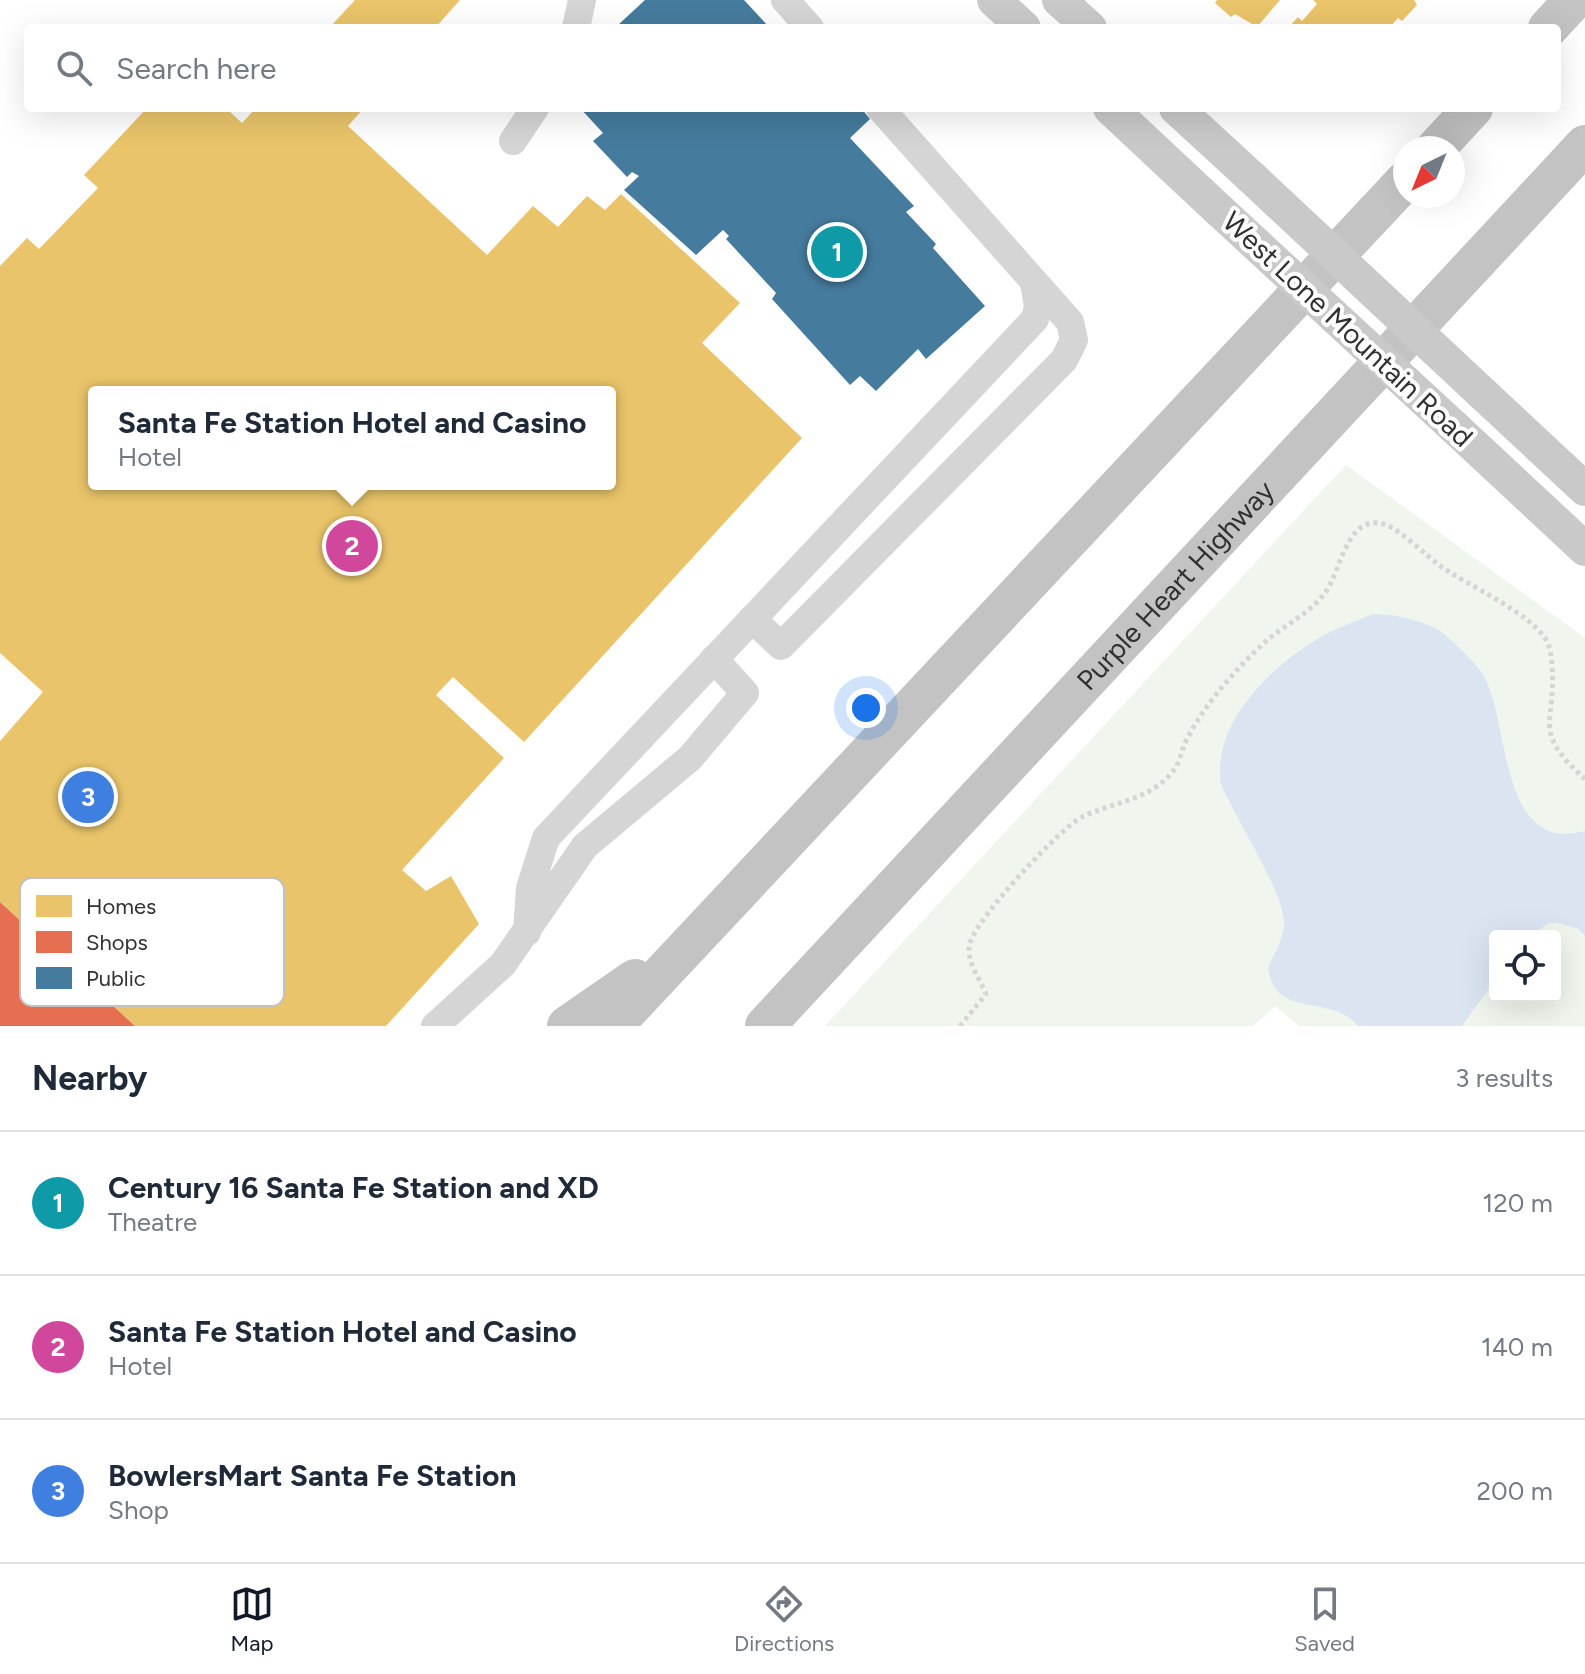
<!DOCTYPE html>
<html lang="en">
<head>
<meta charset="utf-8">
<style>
	:root { --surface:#fff; --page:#f2f2f3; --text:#1f2937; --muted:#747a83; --line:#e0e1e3; --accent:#111827 }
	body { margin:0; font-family:Figtree,sans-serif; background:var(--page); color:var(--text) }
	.controls { position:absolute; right:24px; bottom:24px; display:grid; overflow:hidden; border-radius:8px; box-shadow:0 8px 32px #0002 }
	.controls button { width:72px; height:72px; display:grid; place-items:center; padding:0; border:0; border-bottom:2px solid var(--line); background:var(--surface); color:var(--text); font:40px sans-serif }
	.compass { position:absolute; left:1393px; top:136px; width:72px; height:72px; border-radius:50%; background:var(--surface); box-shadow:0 8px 32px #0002; rotate:223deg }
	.you { position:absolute; left:866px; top:708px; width:28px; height:28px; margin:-20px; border:6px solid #fff; border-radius:50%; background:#1a73e8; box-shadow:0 0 0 12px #1a73e833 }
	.badge { display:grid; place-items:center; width:52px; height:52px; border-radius:50%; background:var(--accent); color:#fff; font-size:26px; font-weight:700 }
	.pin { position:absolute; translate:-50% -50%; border:4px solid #fff; box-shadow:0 2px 8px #0006 }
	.popup { position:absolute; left:88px; top:386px; width:528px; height:104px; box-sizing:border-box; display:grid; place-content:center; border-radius:8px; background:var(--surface); filter:drop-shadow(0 2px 6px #0005); font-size:26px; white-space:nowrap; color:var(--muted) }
	.popup b { font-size:30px; color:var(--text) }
	.popup::after { content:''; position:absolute; left:50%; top:100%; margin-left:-16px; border:16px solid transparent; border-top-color:var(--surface) }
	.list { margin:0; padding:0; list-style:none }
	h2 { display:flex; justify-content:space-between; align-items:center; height:104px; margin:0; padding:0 32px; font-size:34px }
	h2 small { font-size:26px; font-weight:400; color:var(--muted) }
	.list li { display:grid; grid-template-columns:52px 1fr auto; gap:24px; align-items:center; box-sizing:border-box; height:144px; padding:0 32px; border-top:2px solid var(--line) }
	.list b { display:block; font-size:30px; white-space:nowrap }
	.list p { margin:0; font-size:26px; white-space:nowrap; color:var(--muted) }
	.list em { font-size:26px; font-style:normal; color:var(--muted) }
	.icon { flex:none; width:44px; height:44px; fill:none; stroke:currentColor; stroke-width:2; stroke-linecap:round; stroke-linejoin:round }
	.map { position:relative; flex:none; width:1585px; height:1026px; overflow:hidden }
	.search { position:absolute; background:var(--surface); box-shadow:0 8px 32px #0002; left:24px; right:24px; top:24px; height:88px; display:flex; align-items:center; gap:20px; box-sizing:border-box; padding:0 28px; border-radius:8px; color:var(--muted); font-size:30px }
	.sheet { height:536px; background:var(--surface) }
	nav { display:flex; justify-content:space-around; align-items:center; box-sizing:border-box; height:112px; border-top:2px solid var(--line); background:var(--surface); font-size:22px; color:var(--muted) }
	nav a { display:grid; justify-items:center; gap:4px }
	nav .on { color:var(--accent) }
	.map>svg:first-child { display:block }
	.green { fill:#f0f5ed; fill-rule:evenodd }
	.water { fill:#dbe5f2 }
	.homes { fill:#e9c46a; fill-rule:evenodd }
	.shops { fill:#e76f51 }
	.public { fill:#457b9d }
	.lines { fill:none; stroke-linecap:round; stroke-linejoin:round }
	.path { stroke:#d5d5d5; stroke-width:5; stroke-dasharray:4 4; stroke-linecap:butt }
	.minor { stroke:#d5d5d5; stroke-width:28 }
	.major { stroke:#c9c9c9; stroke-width:34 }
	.highway { stroke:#c3c3c3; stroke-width:40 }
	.major-bridge { stroke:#c9c9c9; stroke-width:34 }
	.labels { text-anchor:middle; stroke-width:8; stroke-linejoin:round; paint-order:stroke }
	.street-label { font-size:28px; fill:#313131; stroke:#fff }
	.key { fill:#fff; stroke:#c1c1c1; stroke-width:2 }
	.key-label { font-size:22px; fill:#313131 }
</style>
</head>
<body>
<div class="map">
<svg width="1585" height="1026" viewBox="0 0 1585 1026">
	<rect width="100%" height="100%" fill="#fff"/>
	<path class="green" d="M1346 465 1585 638V1026H1299L1275 1006 1253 1026H825ZM1495 936H1555V996H1495Z"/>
	<path class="water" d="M1373 614C1392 614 1420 620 1437 629 1447 635 1475 662 1481 672 1508 710 1498 818 1555 833 1565 835 1575 833 1585 831V936L1579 929 1558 923 1547 924 1531 936H1495V980L1462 1026H1358C1330 992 1276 1021 1268 968 1274 954 1285 937 1284 921 1282 889 1235 818 1221 784 1211 723 1272 665 1321 637 1337 628 1356 621 1373 614Z"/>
	<g class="homes">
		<polygon points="355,0 460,0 435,28 329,28"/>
		<polygon points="1217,0 1280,0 1257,27 1235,14 1231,17 1215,3"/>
		<polygon points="1313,0 1414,0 1417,5 1402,21 1398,18 1389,28 1288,28 1298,17 1302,21 1317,4"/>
		<path d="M147 108H176L178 111 181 108H226L242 123 256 108H364L348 126 487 255 533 206 558 227 587 196 605 210 621 194 740 303 702 343 802 438 524 742 453 677 436 695 504 758 402 870 426 891 451 876 479 924 386 1026H135L0 902V741L43 692 0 653V266L27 238 39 249 98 188 84 175ZM94 392H610V484H94Z"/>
	</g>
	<polygon class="shops" points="0,902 135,1026 0,1026"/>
	<g class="public">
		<polygon points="645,0 744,0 770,28 621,28 618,25"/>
		<polygon points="580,108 861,108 870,119 850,138 914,206 906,212 936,244 933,248 985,306 926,359 918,349 876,391 860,376 850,385 772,299 776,293 726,239 729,236 723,230 696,255 624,190 639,176 632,172 627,177 593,141 603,133"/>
	</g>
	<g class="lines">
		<path class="path" d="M960 1026 986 994C980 978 965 961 970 943 976 919 1059 829 1082 817 1115 801 1154 800 1176 767 1181 758 1182 748 1187 739 1205 704 1234 671 1263 644 1283 625 1311 614 1327 590 1341 569 1348 511 1386 525 1399 529 1427 556 1439 565 1466 585 1534 614 1547 642 1551 649 1551 657 1552 665 1557 724 1530 730 1585 779"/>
		<g class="minor">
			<polyline points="785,0 810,28"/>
			<polyline points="576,28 582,0"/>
			<polyline points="513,141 535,108"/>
			<polyline points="752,619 781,646 1064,360 1074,340 1070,322 880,108"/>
			<polyline points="527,932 530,888 546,838 1035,319 1038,307 1034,282"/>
			<polyline points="435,1026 503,964 585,846 690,758 745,693 714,659"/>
		</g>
		<g class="major">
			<polyline points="994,0 1024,28"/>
			<polyline points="1059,0 1090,28"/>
			<polyline points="1110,108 1220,211"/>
			<polyline points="1176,108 1251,177"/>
			<polyline points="1483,394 1585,489"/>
			<polyline points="1454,427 1585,549"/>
		</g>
		<g class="highway">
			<polyline points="1548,28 1574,0"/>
			<polyline points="1436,148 1473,108"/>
			<polyline points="567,1026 635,979"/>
			<polyline points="613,1026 1405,181"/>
			<path id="s1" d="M765 1026 1585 145"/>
		</g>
		<g class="major-bridge">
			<polyline points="1251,177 1483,394"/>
			<polyline points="1220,211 1454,427"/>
		</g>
	</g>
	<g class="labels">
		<g class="street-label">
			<text transform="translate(1348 329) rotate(43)" y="10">West Lone Mountain Road</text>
			<text dy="10" stroke="none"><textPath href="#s1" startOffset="602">Purple Heart Highway</textPath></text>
		</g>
	</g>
	<rect x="20" y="878" width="264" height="128" rx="12" class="key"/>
	<rect x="36" y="895" width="36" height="22" fill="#e9c46a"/>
	<rect x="36" y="931" width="36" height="22" fill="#e76f51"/>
	<rect x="36" y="967" width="36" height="22" fill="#457b9d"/>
	<g class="key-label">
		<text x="86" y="914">Homes</text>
		<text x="86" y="950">Shops</text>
		<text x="86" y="986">Public</text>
	</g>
</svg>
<div class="controls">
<button><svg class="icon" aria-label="locate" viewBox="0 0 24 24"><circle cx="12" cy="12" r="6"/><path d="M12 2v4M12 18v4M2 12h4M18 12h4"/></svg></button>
</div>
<svg class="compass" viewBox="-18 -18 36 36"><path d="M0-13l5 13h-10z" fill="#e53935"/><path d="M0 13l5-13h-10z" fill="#747a83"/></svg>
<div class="you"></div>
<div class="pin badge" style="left:837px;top:252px;background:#0f9aa8">1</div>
<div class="pin badge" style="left:352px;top:546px;background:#d1479c">2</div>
<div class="popup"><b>Santa Fe Station Hotel and Casino</b>Hotel</div>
<div class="pin badge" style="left:88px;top:797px;background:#3f7fe0">3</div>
<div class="search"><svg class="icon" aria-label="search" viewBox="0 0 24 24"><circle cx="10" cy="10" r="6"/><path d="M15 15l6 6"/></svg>Search here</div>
</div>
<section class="sheet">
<h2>Nearby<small>3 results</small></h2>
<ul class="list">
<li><span class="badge" style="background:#0f9aa8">1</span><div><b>Century 16 Santa Fe Station and XD</b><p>Theatre</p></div><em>120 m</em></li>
<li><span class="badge" style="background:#d1479c">2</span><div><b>Santa Fe Station Hotel and Casino</b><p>Hotel</p></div><em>140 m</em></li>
<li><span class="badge" style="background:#3f7fe0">3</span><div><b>BowlersMart Santa Fe Station</b><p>Shop</p></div><em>200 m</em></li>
</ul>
</section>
<nav>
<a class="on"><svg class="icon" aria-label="map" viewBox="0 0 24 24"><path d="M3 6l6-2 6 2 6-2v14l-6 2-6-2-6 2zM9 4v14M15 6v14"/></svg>Map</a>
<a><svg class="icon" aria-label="directions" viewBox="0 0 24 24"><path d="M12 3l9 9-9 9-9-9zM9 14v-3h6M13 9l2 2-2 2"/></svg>Directions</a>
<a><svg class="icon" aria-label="saved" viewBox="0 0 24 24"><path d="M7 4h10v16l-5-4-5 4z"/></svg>Saved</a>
</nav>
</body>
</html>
